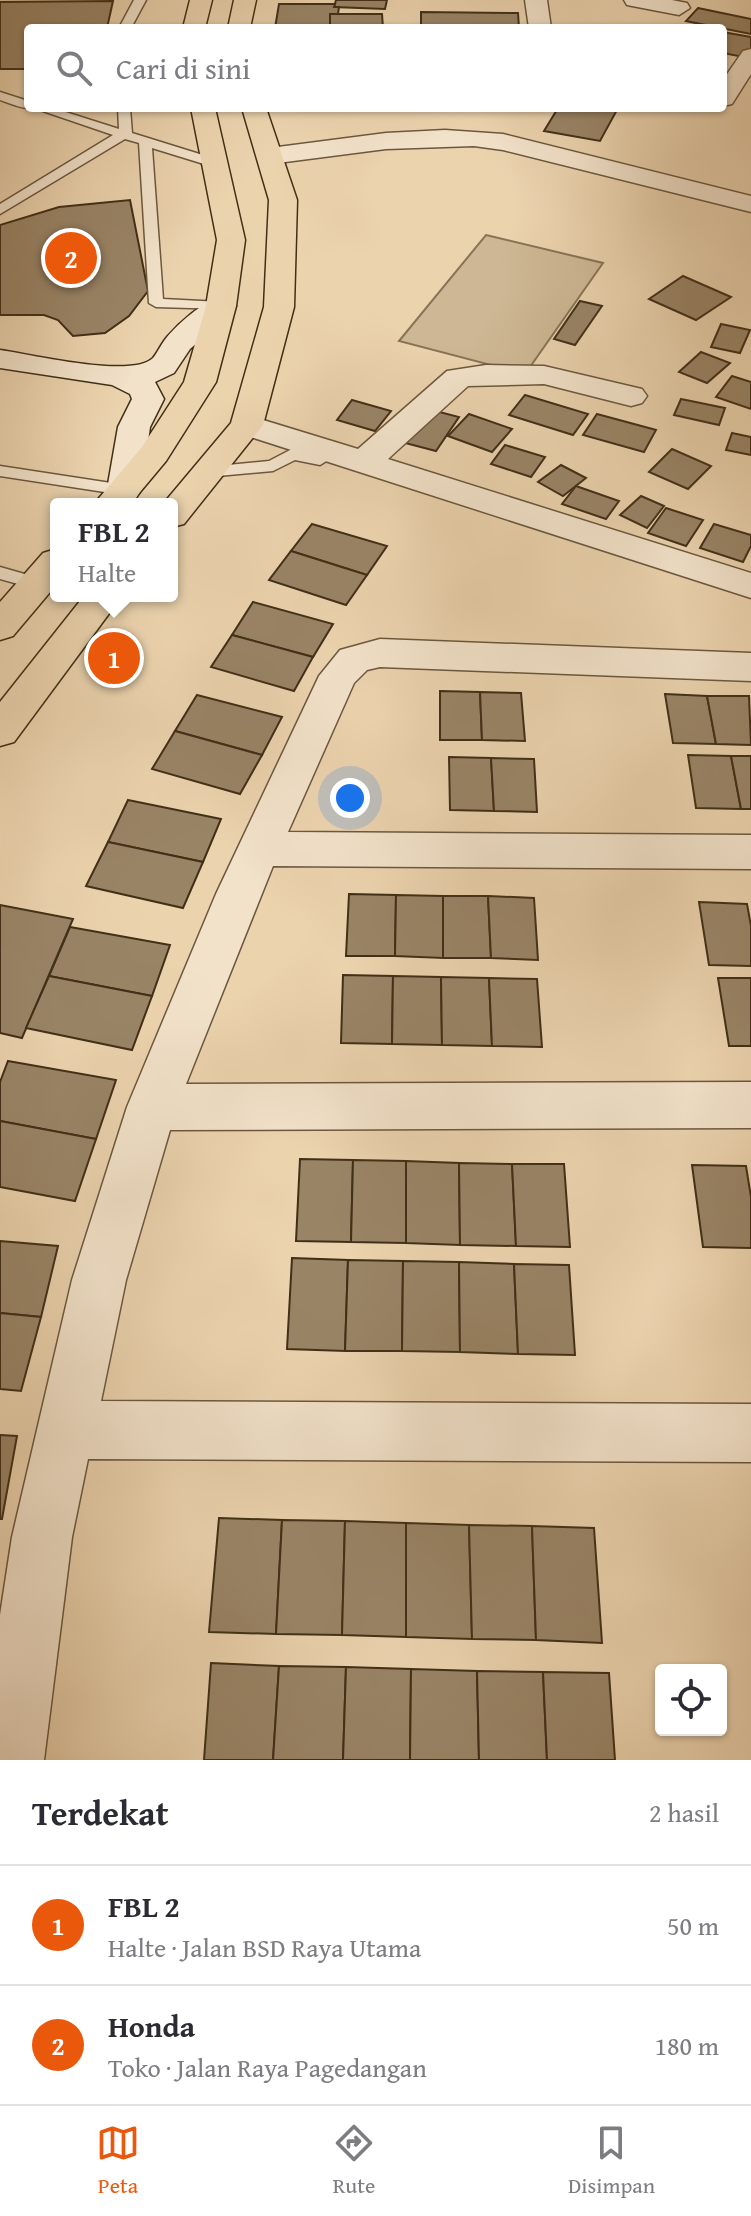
<!DOCTYPE html>
<html lang="id">
<head>
<meta charset="utf-8">
<style>
	:root { --surface:#fff; --page:#f7f7f7; --text:#2b2b33; --muted:#7c7c81; --line:#e1e1e2; --accent:#ea580c }
	body { margin:0; font-family:"Gentium Book Plus",serif; background:var(--page); color:var(--text) }
	.controls { position:absolute; right:24px; bottom:24px; display:grid; overflow:hidden; border-radius:8px; box-shadow:0 2px 6px #0004 }
	.controls button { width:72px; height:72px; display:grid; place-items:center; padding:0; border:0; border-bottom:2px solid var(--line); background:var(--surface); color:var(--text); font:40px sans-serif }
	.you { position:absolute; left:350px; top:798px; width:28px; height:28px; margin:-20px; border:6px solid #fff; border-radius:50%; background:#1a73e8; box-shadow:0 0 0 12px #1a73e833 }
	.badge { display:grid; place-items:center; width:52px; height:52px; border-radius:50%; background:var(--accent); color:#fff; font-size:26px; font-weight:700 }
	.pin { position:absolute; translate:-50% -50%; border:4px solid #fff; box-shadow:0 2px 8px #0006 }
	.popup { position:absolute; left:50px; top:498px; width:128px; height:104px; box-sizing:border-box; display:grid; place-content:center; border-radius:8px; background:var(--surface); filter:drop-shadow(0 2px 6px #0005); font-size:26px; white-space:nowrap; color:var(--muted) }
	.popup b { font-size:30px; color:var(--text) }
	.popup::after { content:''; position:absolute; left:50%; top:100%; margin-left:-16px; border:16px solid transparent; border-top-color:var(--surface) }
	.list { margin:0; padding:0; list-style:none }
	h2 { display:flex; justify-content:space-between; align-items:center; height:104px; margin:0; padding:0 32px; font-size:34px }
	h2 small { font-size:26px; font-weight:400; color:var(--muted) }
	.list li { display:grid; grid-template-columns:52px 1fr auto; gap:24px; align-items:center; box-sizing:border-box; height:120px; padding:0 32px; border-top:2px solid var(--line) }
	.list b { display:block; font-size:30px; white-space:nowrap }
	.list p { margin:0; font-size:26px; white-space:nowrap; color:var(--muted) }
	.list em { font-size:26px; font-style:normal; color:var(--muted) }
	.icon { flex:none; width:44px; height:44px; fill:none; stroke:currentColor; stroke-width:2; stroke-linecap:round; stroke-linejoin:round }
	.map { position:relative; flex:none; width:751px; height:1760px; overflow:hidden }
	.search { position:absolute; background:var(--surface); box-shadow:0 2px 6px #0004; left:24px; right:24px; top:24px; height:88px; display:flex; align-items:center; gap:20px; box-sizing:border-box; padding:0 28px; border-radius:8px; color:var(--muted); font-size:30px }
	.sheet { height:344px; background:var(--surface) }
	nav { display:flex; justify-content:space-around; align-items:center; box-sizing:border-box; height:112px; border-top:2px solid var(--line); background:var(--surface); font-size:22px; color:var(--muted) }
	nav a { display:grid; justify-items:center; gap:4px }
	nav .on { color:var(--accent) }
	.map>svg:first-child { display:block }
	.green { fill:#ceb794; stroke:#887356; stroke-width:2 }
	.building { fill:#998466; stroke:#412f18; stroke-width:2 }
	.lines { fill:none; stroke-linecap:round; stroke-linejoin:round }
	.lane-casing { stroke:#6c583e; stroke-width:3 }
	.street-casing { stroke:#6c583e; stroke-width:3 }
	.secondary-casing { stroke:#412f18; stroke-width:3 }
	.primary-casing { stroke:#412f18; stroke-width:3 }
	.lane { fill:#f2e2ca; fill-rule:evenodd }
	.street { fill:#f2e2ca; fill-rule:evenodd }
	.secondary { fill:#f2e2ca; fill-rule:evenodd }
	.primary { fill:#ebd3ae; fill-rule:evenodd }
</style>
</head>
<body>
<div class="map">
<svg width="751" height="1760" viewBox="0 0 751 1760">
	<rect width="100%" height="100%" fill="#ebd3ae"/>
	<filter id="stains"><feTurbulence type="fractalNoise" baseFrequency=".0025" numOctaves="4"/><feColorMatrix values="0 0 0 0 .2 0 0 0 0 .09 0 0 0 0 .02 0 0 0 .5 -.17"/></filter>
	<radialGradient id="worn" r=".72"><stop offset=".6" stop-color="#630" stop-opacity="0"/><stop offset="1" stop-color="#630" stop-opacity=".3"/></radialGradient>
	<polygon class="green" points="486,235 603,263 525,374 399,341"/>
	<g class="building">
		<polygon points="336,0 387,0 385,9 334,7"/>
		<polygon points="113,1 107,28 28,28 28,69 0,69 0,2"/>
		<polygon points="279,4 335,4 334,7 339,7 338,14 330,14 330,28 275,28"/>
		<polygon points="698,8 751,19 751,34 686,21"/>
		<polygon points="421,12 518,13 519,28 421,28"/>
		<polygon points="330,14 382,14 383,28 330,28"/>
		<polygon points="723,32 751,37 751,53 748,58 723,53"/>
		<polygon points="558,108 618,108 600,141 544,131"/>
		<polygon points="130,200 148,291 129,316 105,333 73,336 58,320 44,315 0,315 0,225 59,207"/>
		<polygon points="683,276 731,297 696,320 649,299"/>
		<polygon points="580,301 602,306 575,345 554,339"/>
		<polygon points="721,324 750,330 740,353 711,347"/>
		<polygon points="701,352 730,363 707,383 679,372"/>
		<polygon points="732,376 751,382 751,409 716,397"/>
		<polygon points="525,395 588,414 573,435 509,415"/>
		<polygon points="681,399 725,408 719,425 674,415"/>
		<polygon points="352,400 391,411 375,431 337,420"/>
		<polygon points="428,409 459,417 436,451 405,443"/>
		<polygon points="469,414 512,429 492,452 448,436"/>
		<polygon points="597,414 656,430 644,452 583,435"/>
		<polygon points="732,433 751,437 751,455 726,450"/>
		<polygon points="505,445 545,457 531,477 491,464"/>
		<polygon points="672,449 711,466 688,489 649,472"/>
		<polygon points="561,465 586,478 563,496 538,482"/>
		<polygon points="576,486 619,501 606,519 562,504"/>
		<polygon points="641,496 664,506 647,528 620,515"/>
		<polygon points="666,508 703,520 686,546 648,533"/>
		<polygon points="312,524 387,546 367,575 291,551"/>
		<polygon points="714,524 751,535 751,546 743,562 700,548"/>
		<polygon points="291,551 367,575 346,605 269,580"/>
		<polygon points="253,602 333,624 313,657 232,635"/>
		<polygon points="232,635 313,657 294,691 211,667"/>
		<polygon points="440,691 480,692 482,740 440,740"/>
		<polygon points="480,692 521,693 525,741 482,740"/>
		<polygon points="665,694 707,696 716,744 673,743"/>
		<polygon points="197,695 282,717 262,755 175,731"/>
		<polygon points="707,696 749,696 751,745 716,744"/>
		<polygon points="175,731 262,755 240,794 152,769"/>
		<polygon points="688,755 731,756 741,809 696,808"/>
		<polygon points="731,756 751,756 751,809 741,809"/>
		<polygon points="449,757 491,758 494,811 450,810"/>
		<polygon points="491,758 534,759 537,812 494,811"/>
		<polygon points="128,800 221,819 203,862 108,842"/>
		<polygon points="108,842 203,862 183,908 86,886"/>
		<polygon points="349,894 396,895 395,956 346,956"/>
		<polygon points="396,895 443,896 443,958 395,956"/>
		<polygon points="443,896 488,896 491,958 443,958"/>
		<polygon points="488,896 534,898 538,960 491,958"/>
		<polygon points="699,902 747,904 751,926 751,966 709,965"/>
		<polygon points="0,905 73,919 22,1038 0,1033"/>
		<polygon points="70,927 170,945 152,996 49,976"/>
		<polygon points="343,975 393,976 392,1044 341,1043"/>
		<polygon points="49,976 152,996 132,1050 26,1028"/>
		<polygon points="393,976 441,977 442,1045 392,1044"/>
		<polygon points="441,977 489,978 492,1046 442,1045"/>
		<polygon points="489,978 537,979 542,1047 492,1046"/>
		<polygon points="718,978 751,978 751,1046 729,1046"/>
		<polygon points="8,1061 116,1080 96,1139 0,1121 0,1082"/>
		<polygon points="0,1121 96,1139 75,1201 0,1187"/>
		<polygon points="300,1159 353,1160 351,1242 296,1241"/>
		<polygon points="353,1160 406,1161 406,1243 351,1242"/>
		<polygon points="406,1161 459,1163 460,1245 406,1243"/>
		<polygon points="459,1163 512,1164 516,1246 460,1245"/>
		<polygon points="512,1164 564,1164 570,1247 516,1246"/>
		<polygon points="692,1165 746,1166 751,1197 751,1248 703,1247"/>
		<polygon points="0,1241 58,1246 41,1317 0,1313"/>
		<polygon points="292,1258 348,1260 345,1351 287,1349"/>
		<polygon points="348,1260 403,1261 402,1351 345,1351"/>
		<polygon points="403,1261 459,1262 460,1352 402,1351"/>
		<polygon points="459,1262 514,1264 518,1354 460,1352"/>
		<polygon points="514,1264 569,1265 575,1355 518,1354"/>
		<polygon points="0,1313 41,1317 21,1391 0,1389"/>
		<polygon points="0,1435 17,1436 2,1519 0,1519"/>
		<polygon points="219,1518 282,1520 276,1634 209,1632"/>
		<polygon points="282,1520 345,1521 342,1635 276,1634"/>
		<polygon points="345,1521 406,1523 406,1637 342,1635"/>
		<polygon points="406,1523 469,1525 472,1639 406,1637"/>
		<polygon points="469,1525 532,1526 536,1640 472,1639"/>
		<polygon points="532,1526 594,1528 602,1643 536,1640"/>
		<polygon points="211,1663 279,1666 273,1760 204,1760"/>
		<polygon points="279,1666 346,1667 343,1760 273,1760"/>
		<polygon points="346,1667 411,1669 410,1760 343,1760"/>
		<polygon points="411,1669 477,1671 479,1760 410,1760"/>
		<polygon points="477,1671 543,1672 547,1760 479,1760"/>
		<polygon points="543,1672 609,1673 615,1760 547,1760"/>
	</g>
	<g class="lines">
		<g class="lane-casing">
			<g id="lane">
				<polygon points="134,0 146,0 131,28 119,28"/>
				<path d="M0 92 28 101V108H31C21 109 10 103 0 100Z"/>
				<polygon points="34,108 53,108 119,129 118,108 130,108 132,133 222,161 224,164 217,168 152,148 163,299 221,302 228,306 226,309 156,307 149,303 139,143 125,139 0,214 0,204 113,135"/>
				<polygon points="292,449 326,456 328,460 320,465 295,460 273,471 207,477 199,472 207,467 269,461"/>
				<polygon points="0,466 124,485 133,490 124,495 0,476"/>
				<polygon points="0,567 42,579 45,583 36,589 0,579"/>
			</g>
		</g>
		<g class="street-casing">
			<g id="street">
				<polygon points="525,0 547,0 551,28 529,28"/>
				<polygon points="624,0 672,0 687,3 690,8 679,15 627,5"/>
				<polygon points="751,49 751,74 732,104 723,106 723,80 743,51"/>
				<polygon points="445,130 503,134 751,196 751,212 503,150 474,146 386,149 270,164 261,162 257,156 261,150 270,148 386,133"/>
				<polygon points="486,365 544,366 642,389 647,396 642,403 631,406 544,384 468,386 388,459 751,573 751,598 235,432 231,425 235,418 247,415 358,449 447,371"/>
				<polygon points="380,639 751,653 751,681 380,667 367,670 354,683 288,832 751,835 751,869 273,866 186,1084 751,1082 751,1128 170,1130 126,1280 101,1401 751,1404 751,1462 88,1459 72,1537 44,1760 0,1760 0,1615 12,1537 72,1280 127,1107 216,894 319,676 340,650"/>
			</g>
		</g>
		<g class="secondary-casing">
			<path id="secondary" d="M221 297 232 300 236 306 232 312 190 349 174 373 155 382 164 399 150 427 141 490 136 498 124 501 112 498 107 490 118 427 132 399 130 394 112 385 0 368V350C30 354 132 379 153 358 158 352 161 344 167 337 179 323 202 302 221 297Z"/>
		</g>
		<g class="primary-casing">
			<g id="primary">
				<polygon points="190,0 212,0 205,28 183,28"/>
				<polygon points="234,0 256,0 250,28 228,28"/>
				<polygon points="191,108 215,108 245,240 236,306 216,382 166,461 130,504 94,504 142,447 184,382 206,306 217,240"/>
				<polygon points="242,108 266,108 297,200 294,307 263,425 184,524 172,527 172,504 163,504 231,423 264,307 269,200"/>
				<polygon points="56,549 56,585 13,636 0,640 0,602 43,553"/>
				<polygon points="84,596 122,596 14,742 0,746 0,702"/>
			</g>
		</g>
		<use href="#lane" class="lane"/>
		<use href="#street" class="street"/>
		<use href="#secondary" class="secondary"/>
		<use href="#primary" class="primary"/>
	</g>
	<rect width="100%" height="100%" filter="url(#stains)"/>
	<rect width="100%" height="100%" fill="url(#worn)"/>
</svg>
<div class="controls">
<button><svg class="icon" aria-label="locate" viewBox="0 0 24 24"><circle cx="12" cy="12" r="6"/><path d="M12 2v4M12 18v4M2 12h4M18 12h4"/></svg></button>
</div>
<div class="you"></div>
<div class="pin badge" style="left:114px;top:658px">1</div>
<div class="popup"><b>FBL 2</b>Halte</div>
<div class="pin badge" style="left:71px;top:258px">2</div>
<div class="search"><svg class="icon" aria-label="search" viewBox="0 0 24 24"><circle cx="10" cy="10" r="6"/><path d="M15 15l6 6"/></svg>Cari di sini</div>
</div>
<section class="sheet">
<h2>Terdekat<small>2 hasil</small></h2>
<ul class="list">
<li><span class="badge">1</span><div><b>FBL 2</b><p>Halte · Jalan BSD Raya Utama</p></div><em>50 m</em></li>
<li><span class="badge">2</span><div><b>Honda</b><p>Toko · Jalan Raya Pagedangan</p></div><em>180 m</em></li>
</ul>
</section>
<nav>
<a class="on"><svg class="icon" aria-label="map" viewBox="0 0 24 24"><path d="M3 6l6-2 6 2 6-2v14l-6 2-6-2-6 2zM9 4v14M15 6v14"/></svg>Peta</a>
<a><svg class="icon" aria-label="directions" viewBox="0 0 24 24"><path d="M12 3l9 9-9 9-9-9zM9 14v-3h6M13 9l2 2-2 2"/></svg>Rute</a>
<a><svg class="icon" aria-label="saved" viewBox="0 0 24 24"><path d="M7 4h10v16l-5-4-5 4z"/></svg>Disimpan</a>
</nav>
</body>
</html>
